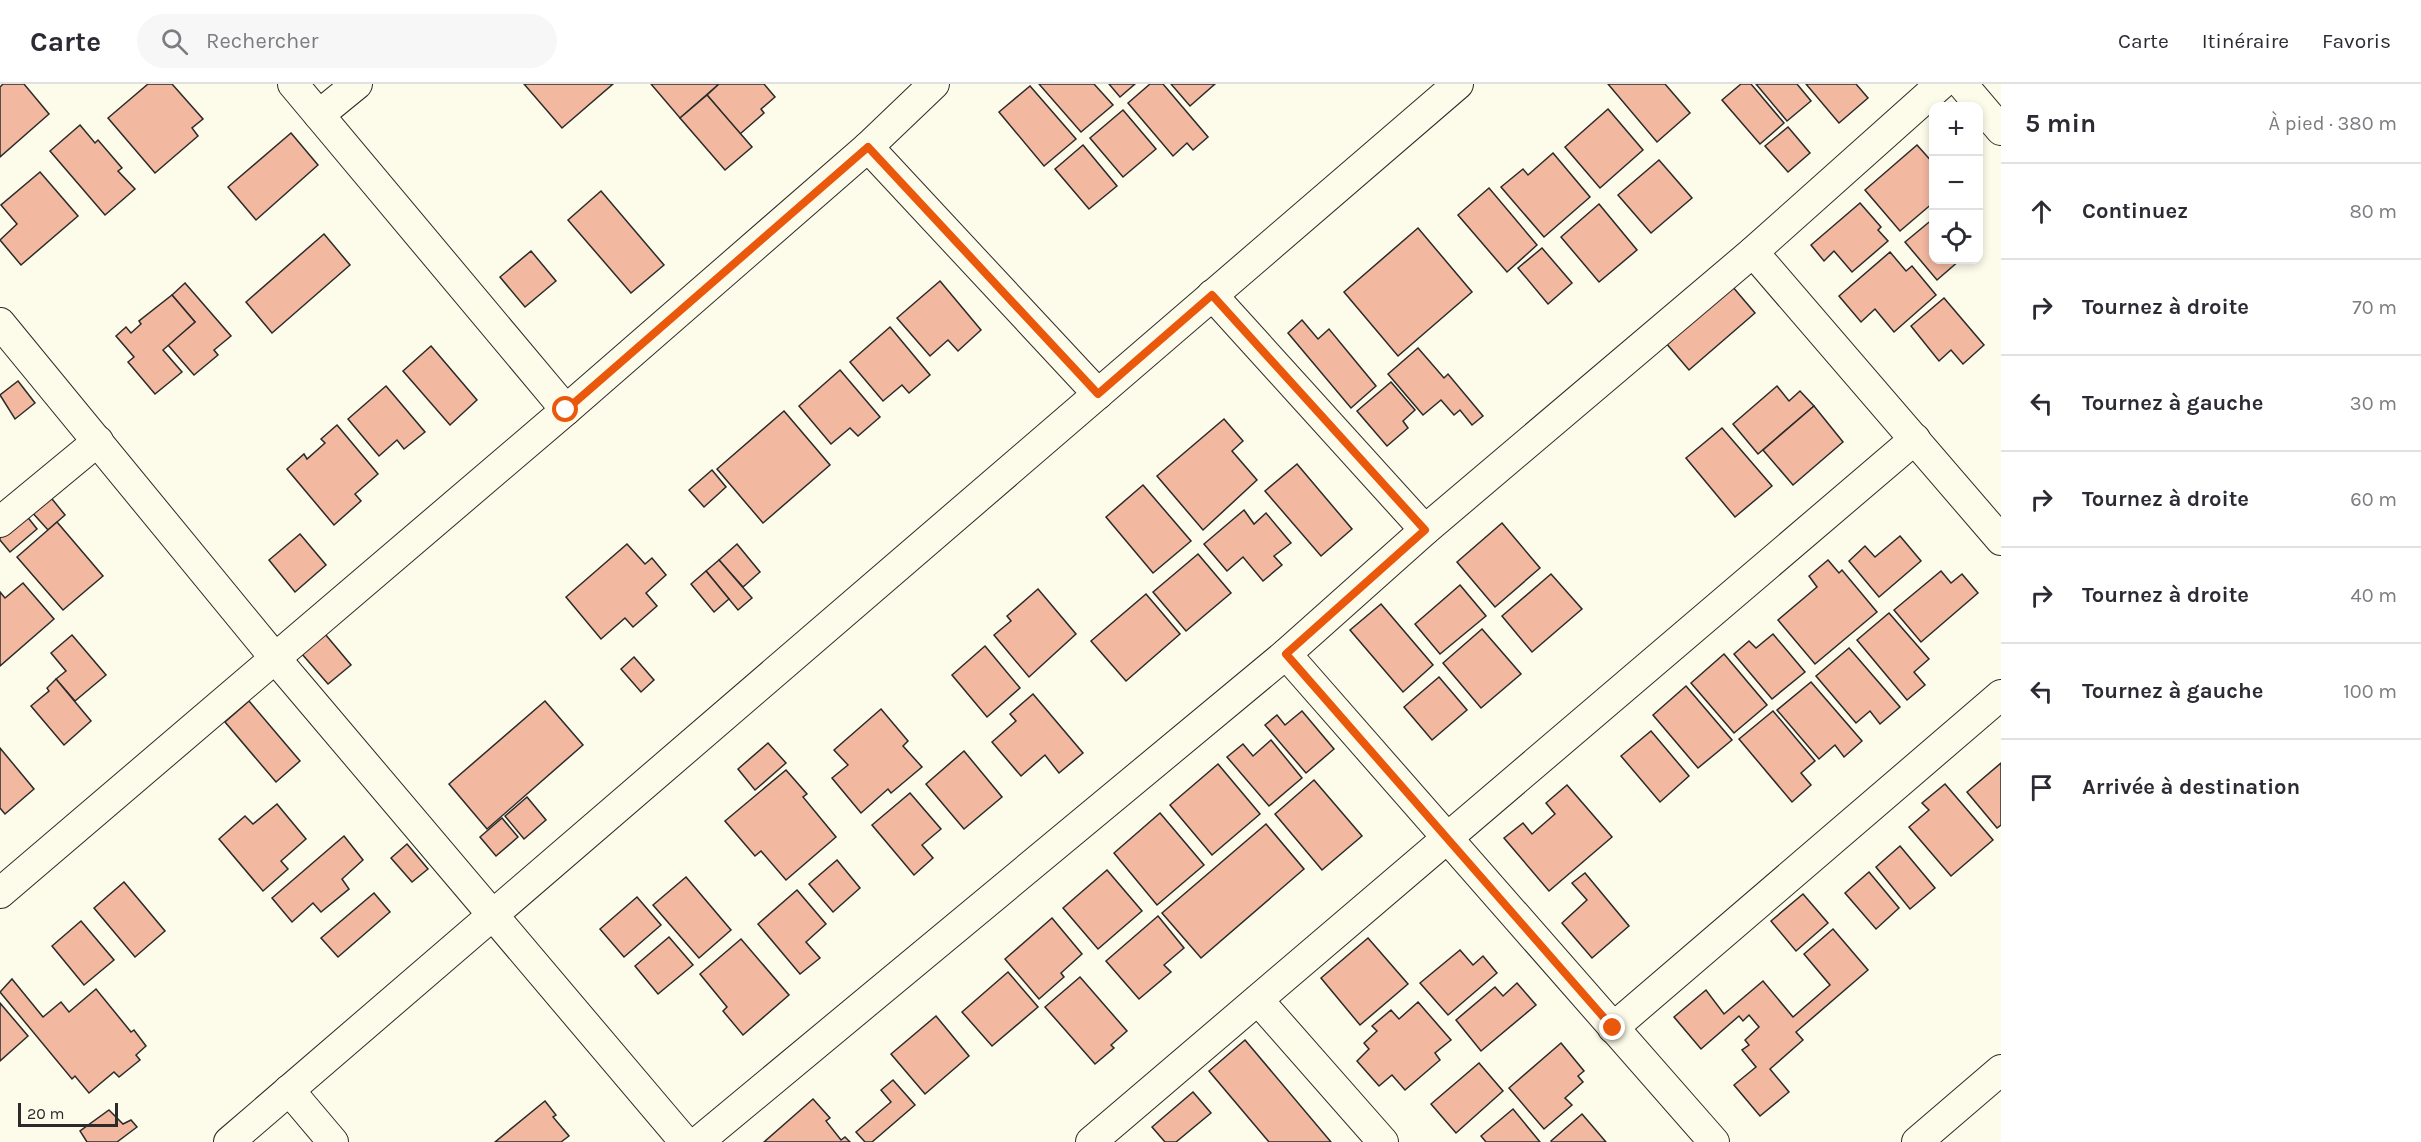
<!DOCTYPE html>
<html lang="fr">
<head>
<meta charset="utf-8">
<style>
	:root { --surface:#fff; --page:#f7f7f7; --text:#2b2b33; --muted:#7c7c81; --line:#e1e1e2 }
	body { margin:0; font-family:Karla,sans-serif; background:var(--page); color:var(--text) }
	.controls { position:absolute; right:18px; top:18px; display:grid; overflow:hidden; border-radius:12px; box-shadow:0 3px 9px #0003 }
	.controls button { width:54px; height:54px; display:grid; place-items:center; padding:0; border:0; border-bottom:2px solid var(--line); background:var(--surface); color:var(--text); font:30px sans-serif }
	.scale { position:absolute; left:18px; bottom:15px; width:100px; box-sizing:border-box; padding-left:6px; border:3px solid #2b2b2b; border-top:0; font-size:16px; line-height:21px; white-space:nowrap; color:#2b2b2b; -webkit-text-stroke:4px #fdfbea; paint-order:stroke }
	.stop { position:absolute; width:18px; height:18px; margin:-14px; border:4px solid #ea580c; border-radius:50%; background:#fff }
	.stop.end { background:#ea580c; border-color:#fff; box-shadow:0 2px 6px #0008 }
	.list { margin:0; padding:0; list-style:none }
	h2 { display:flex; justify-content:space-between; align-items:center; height:78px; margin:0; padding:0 24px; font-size:26px }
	h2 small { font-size:20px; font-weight:400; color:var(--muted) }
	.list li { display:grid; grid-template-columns:39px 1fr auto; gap:18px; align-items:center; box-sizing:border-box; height:96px; padding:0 24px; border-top:2px solid var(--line) }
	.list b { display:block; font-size:22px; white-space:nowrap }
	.list em { font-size:20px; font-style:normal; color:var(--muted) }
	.icon { flex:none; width:33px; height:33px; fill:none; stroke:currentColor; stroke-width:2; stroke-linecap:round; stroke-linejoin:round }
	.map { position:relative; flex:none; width:2001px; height:1058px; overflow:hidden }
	header { display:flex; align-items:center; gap:36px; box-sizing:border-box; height:84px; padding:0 30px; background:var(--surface); border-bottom:2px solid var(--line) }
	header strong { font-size:28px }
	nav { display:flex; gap:33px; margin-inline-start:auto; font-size:21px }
	.search { width:420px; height:54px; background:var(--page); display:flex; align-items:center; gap:15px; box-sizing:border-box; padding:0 21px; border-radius:33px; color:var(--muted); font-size:22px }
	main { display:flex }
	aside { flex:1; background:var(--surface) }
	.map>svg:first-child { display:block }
	.building { fill:#f2b8a0; stroke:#2b2b2b; stroke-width:1.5 }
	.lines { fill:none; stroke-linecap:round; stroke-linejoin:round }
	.minor-casing { stroke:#2b2b2b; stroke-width:32 }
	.minor { stroke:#fdfbea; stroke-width:30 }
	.route { stroke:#ea580c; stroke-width:8 }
</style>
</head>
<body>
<header>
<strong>Carte</strong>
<div class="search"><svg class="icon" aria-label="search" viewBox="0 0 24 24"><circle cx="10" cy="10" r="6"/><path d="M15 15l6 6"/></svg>Rechercher</div>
<nav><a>Carte</a><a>Itinéraire</a><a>Favoris</a></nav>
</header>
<main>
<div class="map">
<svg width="2001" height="1058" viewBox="0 0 2001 1058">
	<rect width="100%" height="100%" fill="#fdfbea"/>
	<g class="building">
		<polygon points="3,0 24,0 49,30 0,73 0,3"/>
		<polygon points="148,0 172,0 203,35 192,44 198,52 155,89 108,34"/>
		<polygon points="524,0 613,0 562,44"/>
		<polygon points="651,0 719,0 680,34"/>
		<polygon points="719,0 764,0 775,13 761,25 764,29 740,50 707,11"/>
		<polygon points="1039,0 1094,0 1113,21 1081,48"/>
		<polygon points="1109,0 1135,0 1120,13"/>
		<polygon points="1150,0 1163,0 1208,53 1193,66 1187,59 1173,72 1128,19"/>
		<polygon points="1171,0 1215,0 1190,22"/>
		<polygon points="1608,0 1665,0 1690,29 1657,58"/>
		<polygon points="1741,0 1751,0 1784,39 1760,60 1722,16"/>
		<polygon points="1756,0 1797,0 1811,17 1787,37"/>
		<polygon points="1806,0 1856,0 1868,14 1839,39"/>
		<polygon points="1030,2 1076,55 1044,82 999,28"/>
		<polygon points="707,11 752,63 725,86 680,34"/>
		<polygon points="1608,25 1643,66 1600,104 1565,63"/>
		<polygon points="1123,26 1156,65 1123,93 1090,54"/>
		<polygon points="80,41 95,59 98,56 122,84 118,87 135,105 105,131 50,67"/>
		<polygon points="1788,43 1810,69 1788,88 1765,62"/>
		<polygon points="291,49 318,81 256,136 228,103"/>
		<polygon points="1083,61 1117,102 1089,125 1055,85"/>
		<polygon points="1917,61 1934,80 1934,118 1900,147 1865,106"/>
		<polygon points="1553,69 1590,113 1544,153 1501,103 1523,85 1528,91"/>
		<polygon points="1659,76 1692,114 1651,149 1618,111"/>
		<polygon points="40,88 78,132 21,181 0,156 17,140 1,121"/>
		<polygon points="1489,104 1537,161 1507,188 1458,131"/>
		<polygon points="601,107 664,181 631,209 568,136"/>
		<polygon points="1860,119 1881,143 1878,146 1888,157 1852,188 1834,167 1824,177 1811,161"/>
		<polygon points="1599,120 1637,166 1599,198 1561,153"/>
		<polygon points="1934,134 1934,176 1960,176 1937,196 1905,158"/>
		<polygon points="1418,144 1472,208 1398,272 1344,208"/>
		<polygon points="324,150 350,181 272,249 246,218"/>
		<polygon points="1542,164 1572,199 1548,220 1518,184"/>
		<polygon points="531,167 556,197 525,223 500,193"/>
		<polygon points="1890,168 1906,187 1912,182 1936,211 1894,248 1875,225 1861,238 1839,212"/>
		<polygon points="940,197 981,246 958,267 948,256 930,272 897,234"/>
		<polygon points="185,199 231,252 214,266 218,271 194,291 168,261 195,238 172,211"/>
		<polygon points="1732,202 1755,229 1689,286 1666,259"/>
		<polygon points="172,211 195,238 163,266 182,288 155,310 128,278 134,273 116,252 126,243 131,249 141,240 139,237"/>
		<polygon points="1944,214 1984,261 1963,280 1951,266 1939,277 1911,242"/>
		<polygon points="1302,236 1318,255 1329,245 1376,302 1351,324 1288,249"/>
		<polygon points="890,243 930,291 909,309 902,301 883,317 850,278"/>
		<polygon points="431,262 477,316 450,341 403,287"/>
		<polygon points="1418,264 1444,294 1448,290 1483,332 1472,341 1460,326 1454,331 1441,316 1423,331 1388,290"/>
		<polygon points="840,286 880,333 858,352 850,344 831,360 799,322"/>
		<polygon points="18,297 35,319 15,335 0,311"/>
		<polygon points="1391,298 1415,326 1403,337 1408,344 1387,362 1357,327"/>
		<polygon points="386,302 425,348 404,365 397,356 379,372 348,335"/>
		<polygon points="1777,302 1789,317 1800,307 1814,322 1758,370 1733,340"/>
		<polygon points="1814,322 1843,358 1793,401 1763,366"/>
		<polygon points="784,327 830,381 763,439 717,385"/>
		<polygon points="1224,335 1243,357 1232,367 1257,396 1203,446 1157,392"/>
		<polygon points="337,341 378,390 355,410 361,417 334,441 287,385 304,370 307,375 325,359 321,355"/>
		<polygon points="1722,344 1772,402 1735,433 1686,374"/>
		<polygon points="1297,380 1352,445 1321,472 1265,407"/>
		<polygon points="712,386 726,403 704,423 689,406"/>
		<polygon points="1143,401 1191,457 1153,489 1106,433"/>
		<polygon points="48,410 65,431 48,446 30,426"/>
		<polygon points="22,426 37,445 10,468 0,456 0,445"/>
		<polygon points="1244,426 1254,440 1266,429 1291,459 1274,472 1282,481 1263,497 1243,473 1227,487 1204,460"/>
		<polygon points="57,438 103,492 63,526 17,473"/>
		<polygon points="1502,439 1540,484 1495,523 1457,478"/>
		<polygon points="300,450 326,481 295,508 269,476"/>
		<polygon points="1900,452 1921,477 1879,513 1849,477 1865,462 1875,473"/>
		<polygon points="627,460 645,480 652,474 666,491 646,509 657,522 633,543 625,534 601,555 566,513"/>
		<polygon points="737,460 760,488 743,503 719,476"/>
		<polygon points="1198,470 1231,509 1186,547 1153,508"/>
		<polygon points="719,476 752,514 738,526 706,487"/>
		<polygon points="1828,476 1839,489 1842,486 1877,528 1815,580 1778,536 1817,503 1809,492"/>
		<polygon points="706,487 729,515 714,528 691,500"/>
		<polygon points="1941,487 1951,499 1962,490 1978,509 1921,558 1894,526"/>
		<polygon points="1551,490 1582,525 1532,568 1502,532"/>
		<polygon points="23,499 54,535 0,582 0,508 5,514"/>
		<polygon points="1460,501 1486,532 1440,570 1415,540"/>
		<polygon points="1038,505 1076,550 1029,593 994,551 1011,537 1007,532"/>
		<polygon points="1146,510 1180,550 1126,597 1091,557"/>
		<polygon points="1381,520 1433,581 1403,608 1350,546"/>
		<polygon points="1889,529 1929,575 1914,588 1925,601 1907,616 1857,556"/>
		<polygon points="1482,545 1521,590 1481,624 1443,579"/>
		<polygon points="325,550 351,581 328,600 302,570"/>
		<polygon points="1773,550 1805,588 1772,615 1734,570 1749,557 1756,564"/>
		<polygon points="72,551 106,591 75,617 56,595 66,587 51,569"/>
		<polygon points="985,562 1020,604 987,633 952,591"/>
		<polygon points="1849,564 1900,623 1880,640 1870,627 1856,639 1816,592"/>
		<polygon points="1724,570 1767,621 1734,649 1691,599"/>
		<polygon points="634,573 654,596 641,608 621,585"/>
		<polygon points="1439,593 1467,626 1432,656 1404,623"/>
		<polygon points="56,595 91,637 64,661 31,622 49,607 47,604"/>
		<polygon points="1811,598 1862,657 1844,673 1835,661 1819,675 1777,626"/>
		<polygon points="1686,602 1732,656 1698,684 1653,631"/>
		<polygon points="1033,610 1083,669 1059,689 1045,671 1021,692 992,658 1016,637 1010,630"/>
		<polygon points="249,617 300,677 276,698 225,638"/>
		<polygon points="545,617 583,661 487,745 449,700"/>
		<polygon points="881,625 908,657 903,662 922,683 891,709 888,705 861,729 832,694 848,681 834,666"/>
		<polygon points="1302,627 1334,665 1306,689 1265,641 1277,631 1285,641"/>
		<polygon points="1773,627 1815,677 1801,689 1811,701 1792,718 1739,655"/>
		<polygon points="1651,647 1689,692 1660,718 1621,672"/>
		<polygon points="1271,656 1302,694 1269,722 1227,673 1243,660 1253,672"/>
		<polygon points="768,659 786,679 755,706 738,685"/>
		<polygon points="0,664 34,705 5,730 0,724"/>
		<polygon points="964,667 1002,713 964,745 926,700"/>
		<polygon points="2001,679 2001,741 1997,744 1967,708"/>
		<polygon points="1218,680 1260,730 1212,771 1170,721"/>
		<polygon points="786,686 807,710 803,713 836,753 786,796 761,767 755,772 725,737"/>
		<polygon points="1314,696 1362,752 1322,786 1275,730"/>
		<polygon points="1945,700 1993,756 1951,792 1909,743 1929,726 1922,719"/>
		<polygon points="1567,701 1612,753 1549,807 1504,754 1523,739 1532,750 1555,730 1546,719"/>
		<polygon points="910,709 941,745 922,761 933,774 914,791 872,741"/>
		<polygon points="527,713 546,736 524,755 505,732"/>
		<polygon points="277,720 306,755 281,777 288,785 263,807 219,755 245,732 253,740"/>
		<polygon points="1160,729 1204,781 1157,821 1114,769"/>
		<polygon points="502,734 518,753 496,772 480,753"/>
		<polygon points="1266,740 1304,785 1201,874 1162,829"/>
		<polygon points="344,752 363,776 342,795 349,805 321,828 313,819 292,838 272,814"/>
		<polygon points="407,760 428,785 412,798 391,774"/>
		<polygon points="1900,762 1935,804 1910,825 1876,783"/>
		<polygon points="837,776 860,804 833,828 809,800"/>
		<polygon points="1107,786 1142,827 1098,865 1063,824"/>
		<polygon points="1869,788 1899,824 1876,845 1845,809"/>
		<polygon points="1585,789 1629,842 1592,874 1562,839 1587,816 1572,799"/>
		<polygon points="686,793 731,846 699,874 653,821"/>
		<polygon points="124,798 165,847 135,873 94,824"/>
		<polygon points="797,806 826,840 806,858 820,874 800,890 758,840"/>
		<polygon points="374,809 390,828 338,873 321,854"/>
		<polygon points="1803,810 1828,839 1796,867 1771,837"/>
		<polygon points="637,813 661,841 624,873 600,845"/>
		<polygon points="1158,832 1184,864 1164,881 1171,888 1139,915 1106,877"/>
		<polygon points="1052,834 1082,870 1061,889 1064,893 1039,915 1005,875"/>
		<polygon points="81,837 114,876 84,901 52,862"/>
		<polygon points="1833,845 1868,886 1796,948 1803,956 1770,985 1789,1008 1760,1032 1734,1001 1756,983 1742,966 1749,961 1745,956 1759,943 1749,931 1743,937 1739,932 1701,965 1674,933 1706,906 1724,930 1763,897 1793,933 1830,901 1804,870"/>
		<polygon points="669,853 693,881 658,910 635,882"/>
		<polygon points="1368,854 1408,900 1360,941 1321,894"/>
		<polygon points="741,855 789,911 743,951 723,927 727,923 700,890"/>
		<polygon points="1460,866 1473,881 1483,872 1497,889 1448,931 1420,899"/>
		<polygon points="1008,888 1038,923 992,962 962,928"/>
		<polygon points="1080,893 1127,947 1111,961 1114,964 1095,980 1045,923"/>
		<polygon points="12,895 43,933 61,918 69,928 96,905 131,948 134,946 146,962 136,971 140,976 119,993 114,988 89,1009 75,992 72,995 0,908"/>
		<polygon points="1517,899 1536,921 1481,967 1456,936 1495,903 1503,912"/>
		<polygon points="1418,918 1451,956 1435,969 1440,976 1405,1006 1392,991 1379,1002 1357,977 1369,965 1364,959 1377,947 1372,942 1391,926 1399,935"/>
		<polygon points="0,919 28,952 0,977"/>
		<polygon points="936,932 969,972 925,1010 891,970"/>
		<polygon points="1245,956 1331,1058 1269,1058 1209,987"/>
		<polygon points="1561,959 1584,987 1578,992 1583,998 1565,1014 1572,1021 1544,1045 1509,1004"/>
		<polygon points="1479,979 1503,1007 1456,1049 1431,1020"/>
		<polygon points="893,996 915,1021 872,1058 865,1058 856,1048 891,1018 881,1006"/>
		<polygon points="1193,1008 1211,1029 1176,1058 1165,1058 1152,1043"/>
		<polygon points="813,1015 830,1034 826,1037 841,1056 845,1053 850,1058 764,1058"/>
		<polygon points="545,1017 556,1031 553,1033 569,1052 561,1058 495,1058"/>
		<polygon points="1513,1025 1540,1058 1486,1058 1481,1052"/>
		<polygon points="109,1026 123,1040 131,1036 137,1043 117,1058 87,1058 80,1047"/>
		<polygon points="1582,1030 1606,1058 1552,1058 1551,1057"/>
	</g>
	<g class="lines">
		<g class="minor-casing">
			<g id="minor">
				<polyline points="293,0 566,326"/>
				<polyline points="1962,0 2001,46"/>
				<polyline points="319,31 357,0"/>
				<polyline points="868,63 1098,310"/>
				<polyline points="1753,168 2001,456"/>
				<polyline points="1212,211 1425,446"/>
				<polyline points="0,239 275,574 685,1058"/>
				<polyline points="0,438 98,357"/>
				<polyline points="1286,570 1714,1058"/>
				<polyline points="0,809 566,326 868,63 934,0"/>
				<polyline points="1258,916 1383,1058"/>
				<polyline points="1613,944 2001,611"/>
				<polyline points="289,1006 333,1058"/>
				<polyline points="229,1058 1458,0"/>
				<polyline points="698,1058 1286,570 1425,446 1753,168 1941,0"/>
				<polyline points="1091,1058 1915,355"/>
				<polyline points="1917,1058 2001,986"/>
			</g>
		</g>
		<use href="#minor" class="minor"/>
	</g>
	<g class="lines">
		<polyline class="route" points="566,326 868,63 1098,310 1212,211 1425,446 1286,570 1613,944"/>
	</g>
</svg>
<div class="controls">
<button>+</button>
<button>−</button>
<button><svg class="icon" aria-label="locate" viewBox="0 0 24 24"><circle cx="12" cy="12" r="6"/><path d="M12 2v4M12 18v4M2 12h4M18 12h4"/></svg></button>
</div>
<div class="scale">20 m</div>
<div class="stop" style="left:566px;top:326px"></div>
<div class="stop end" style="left:1613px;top:944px"></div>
</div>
<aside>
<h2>5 min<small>À pied · 380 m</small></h2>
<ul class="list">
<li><svg class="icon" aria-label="ahead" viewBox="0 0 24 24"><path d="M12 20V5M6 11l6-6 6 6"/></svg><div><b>Continuez</b></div><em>80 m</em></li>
<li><svg class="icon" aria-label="right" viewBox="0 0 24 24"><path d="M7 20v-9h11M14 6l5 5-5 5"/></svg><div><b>Tournez à droite</b></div><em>70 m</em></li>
<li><svg class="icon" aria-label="left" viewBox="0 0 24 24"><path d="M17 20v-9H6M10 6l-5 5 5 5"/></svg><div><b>Tournez à gauche</b></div><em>30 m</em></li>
<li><svg class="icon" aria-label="right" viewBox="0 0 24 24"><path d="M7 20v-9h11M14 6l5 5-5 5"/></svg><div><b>Tournez à droite</b></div><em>60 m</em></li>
<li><svg class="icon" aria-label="right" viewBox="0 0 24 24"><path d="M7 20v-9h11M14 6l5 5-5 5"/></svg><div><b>Tournez à droite</b></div><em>40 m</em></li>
<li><svg class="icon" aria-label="left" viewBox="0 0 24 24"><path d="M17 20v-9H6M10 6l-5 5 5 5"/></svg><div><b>Tournez à gauche</b></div><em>100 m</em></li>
<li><svg class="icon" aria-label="arrive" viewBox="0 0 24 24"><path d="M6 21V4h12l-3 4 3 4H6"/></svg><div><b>Arrivée à destination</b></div></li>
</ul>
</aside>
</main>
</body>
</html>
